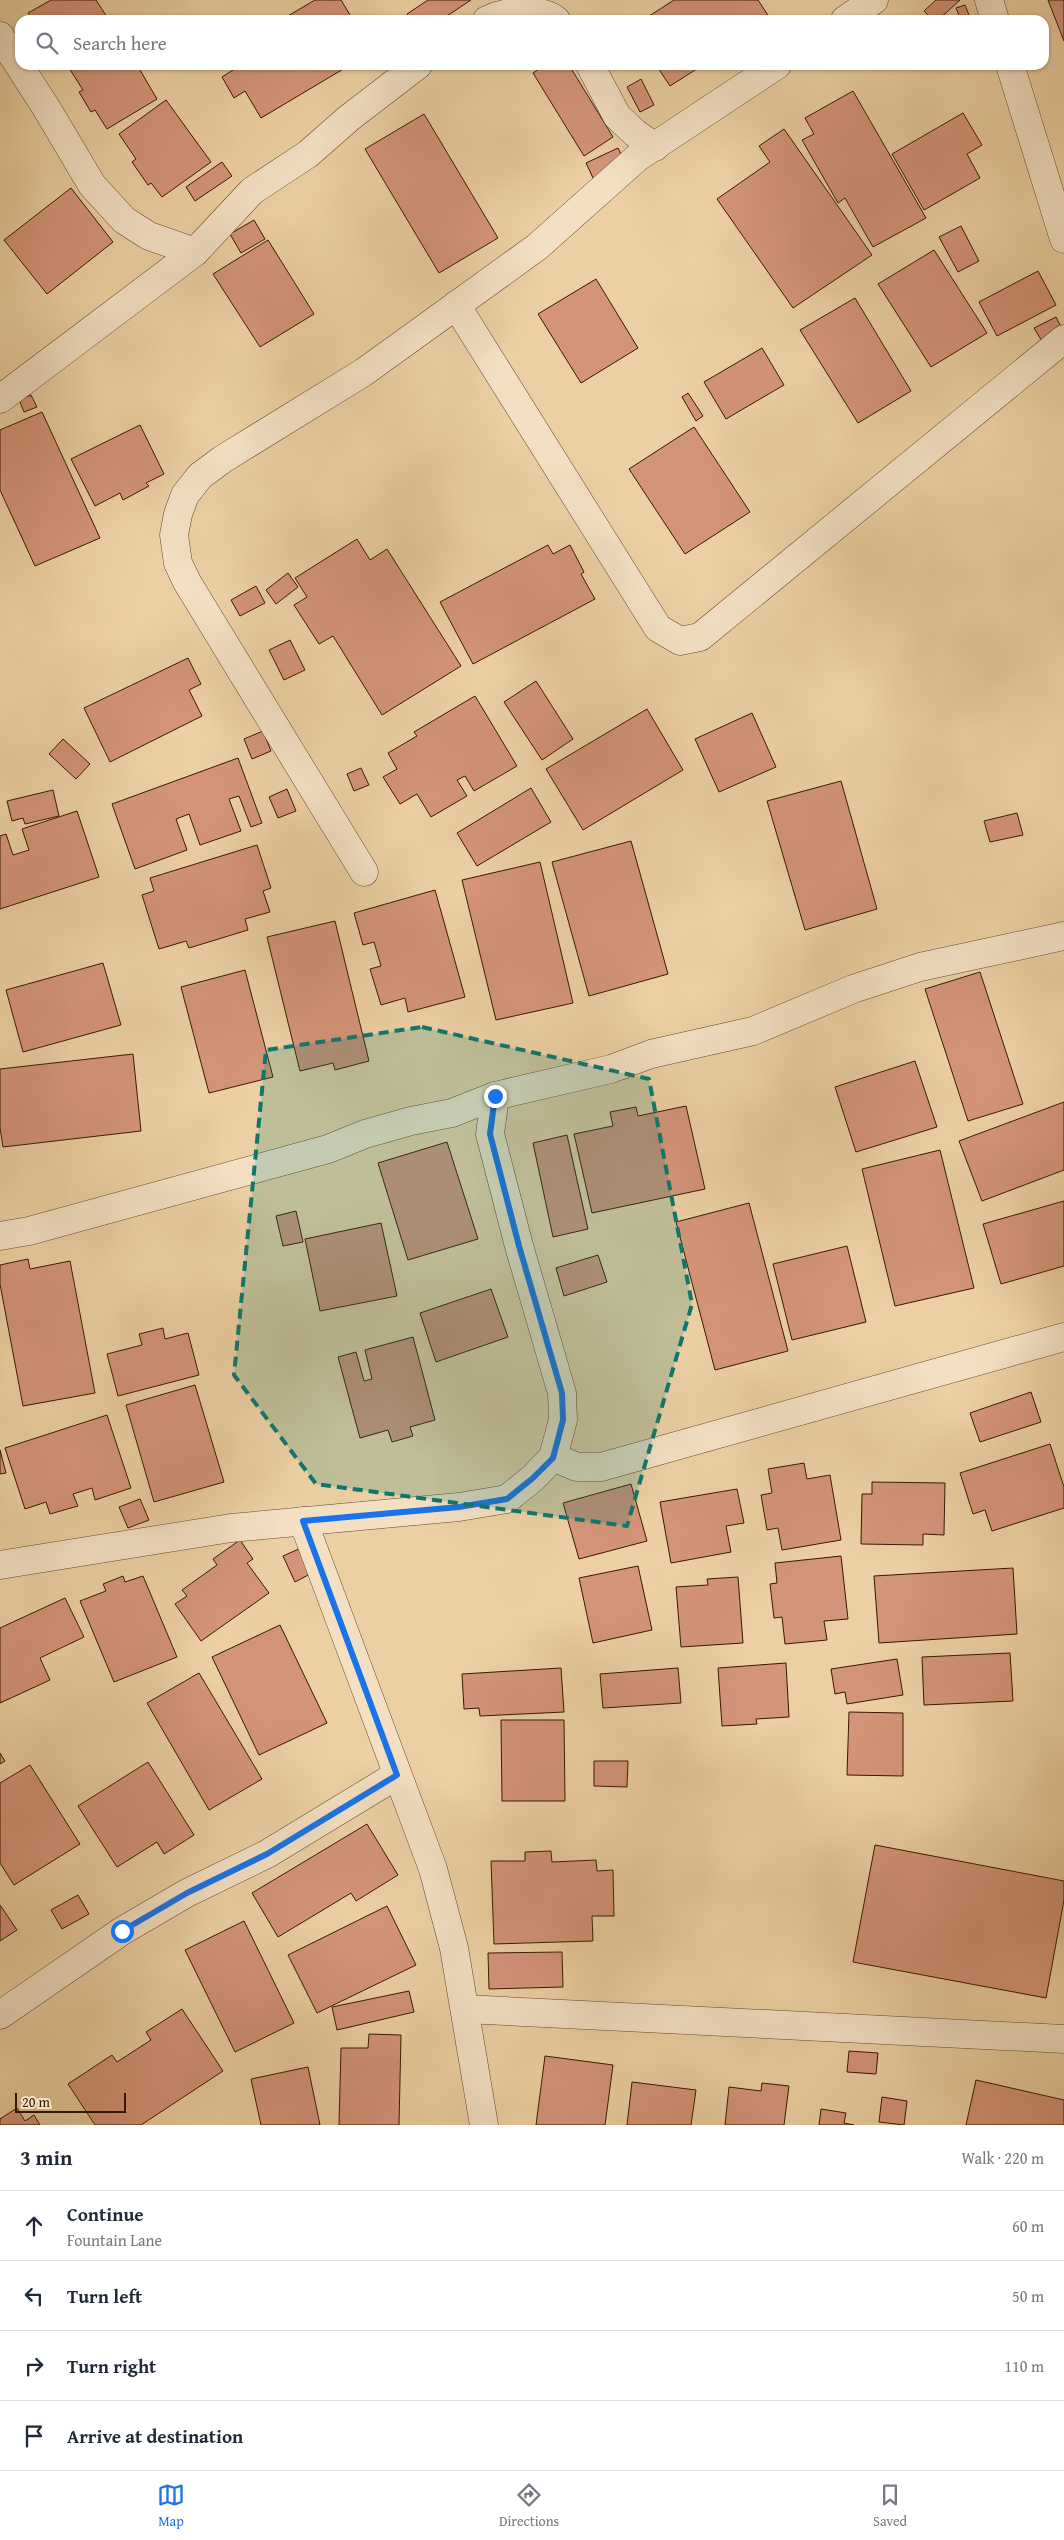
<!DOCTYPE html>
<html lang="en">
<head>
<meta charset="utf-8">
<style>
	:root { --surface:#fff; --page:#f2f2f3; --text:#1f2937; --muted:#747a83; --line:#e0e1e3; --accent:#1a73e8 }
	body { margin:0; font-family:"Gentium Book Plus",serif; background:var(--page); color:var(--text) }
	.scale { position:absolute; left:15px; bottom:12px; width:111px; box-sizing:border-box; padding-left:5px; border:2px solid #371803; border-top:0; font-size:14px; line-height:18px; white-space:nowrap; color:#371803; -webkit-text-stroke:4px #f3e0c3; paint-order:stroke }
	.stop { position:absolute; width:15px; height:15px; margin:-11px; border:4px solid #1a73e8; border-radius:50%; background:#fff }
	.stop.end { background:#1a73e8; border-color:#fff; box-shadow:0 1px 5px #0008 }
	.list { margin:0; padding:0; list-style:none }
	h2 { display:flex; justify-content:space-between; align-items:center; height:65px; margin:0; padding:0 20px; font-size:21px }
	h2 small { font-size:16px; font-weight:400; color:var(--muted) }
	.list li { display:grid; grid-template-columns:32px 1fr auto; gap:15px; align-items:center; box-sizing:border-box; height:70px; padding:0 20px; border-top:1px solid var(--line) }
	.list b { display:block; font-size:19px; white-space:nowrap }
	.list p { margin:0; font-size:16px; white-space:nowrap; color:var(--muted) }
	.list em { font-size:16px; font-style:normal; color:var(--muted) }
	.icon { flex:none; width:28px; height:28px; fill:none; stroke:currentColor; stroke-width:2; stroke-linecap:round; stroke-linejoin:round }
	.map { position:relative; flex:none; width:1064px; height:2125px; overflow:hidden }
	.search { position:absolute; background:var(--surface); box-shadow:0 1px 4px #0004; left:15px; right:15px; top:15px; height:55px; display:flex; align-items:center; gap:12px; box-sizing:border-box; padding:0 18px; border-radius:15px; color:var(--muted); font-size:19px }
	.sheet { height:345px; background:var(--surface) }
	nav { display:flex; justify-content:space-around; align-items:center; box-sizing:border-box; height:70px; border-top:1px solid var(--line); background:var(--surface); font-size:14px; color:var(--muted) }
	nav a { display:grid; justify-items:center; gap:2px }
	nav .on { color:var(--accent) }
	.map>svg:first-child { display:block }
	.building { fill:#d49478; stroke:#371803 }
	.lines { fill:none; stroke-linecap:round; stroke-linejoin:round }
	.minor-casing { stroke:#64462b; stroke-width:29 }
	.minor { stroke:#f3e0c3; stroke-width:28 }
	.route { stroke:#1a73e8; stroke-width:6 }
	.marked { fill:#0f766e; fill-opacity:0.2; stroke:#0f766e; stroke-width:4; stroke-dasharray:10 6; stroke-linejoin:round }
</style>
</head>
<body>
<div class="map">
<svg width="1064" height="2125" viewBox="0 0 1064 2125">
	<rect width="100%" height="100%" fill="#ecd0a3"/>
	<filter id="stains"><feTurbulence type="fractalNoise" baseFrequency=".004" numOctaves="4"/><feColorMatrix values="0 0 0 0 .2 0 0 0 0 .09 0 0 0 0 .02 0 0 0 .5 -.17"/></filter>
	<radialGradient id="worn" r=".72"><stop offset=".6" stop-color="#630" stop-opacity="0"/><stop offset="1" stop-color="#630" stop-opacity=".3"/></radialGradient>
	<g class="building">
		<polygon points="51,0 96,0 109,20 33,20 28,13"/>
		<polygon points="315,0 341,0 353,20 281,20"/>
		<polygon points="428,0 471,0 441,20 411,20 407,14"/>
		<polygon points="674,0 758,0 771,20 643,20"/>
		<polygon points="936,0 960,0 938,20 933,20 924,11"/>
		<polygon points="1048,0 1064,0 1064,41"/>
		<polygon points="965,5 971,20 961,20 956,8"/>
		<polygon points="67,65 137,65 157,99 107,129 95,110 91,112 79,92 83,90"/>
		<polygon points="229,65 350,65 261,118 245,91 234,98 222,77 233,70"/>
		<polygon points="537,65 569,65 613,137 584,156 533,73 539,69"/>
		<polygon points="656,65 703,65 670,86"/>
		<polygon points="641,79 654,105 640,112 627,87"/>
		<polygon points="853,91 926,218 873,247 845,198 838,203 802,140 814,134 805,118"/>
		<polygon points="166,100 211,162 162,197 151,183 148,185 132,162 136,159 119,134"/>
		<polygon points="963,113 982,145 967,154 980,178 924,210 892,154"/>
		<polygon points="424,114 498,238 439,273 365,149"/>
		<polygon points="784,129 872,255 793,308 717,199 770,162 759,146"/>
		<polygon points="618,148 626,164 594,180 586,163"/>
		<polygon points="222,162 232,176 195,201 186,187"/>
		<polygon points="71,188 113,242 47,294 4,240"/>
		<polygon points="254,220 265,239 241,253 230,234"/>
		<polygon points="961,226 979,261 958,272 939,237"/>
		<polygon points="268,240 314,314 260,347 213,274"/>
		<polygon points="934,250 987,333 931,367 878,284"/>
		<polygon points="1038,271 1056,305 997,336 979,302"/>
		<polygon points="596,279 638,348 581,383 538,314"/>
		<polygon points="855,298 911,391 858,423 800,330"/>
		<polygon points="1056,317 1064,333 1043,343 1034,328"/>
		<polygon points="762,348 784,385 726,419 704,382"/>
		<polygon points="688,393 703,416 696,421 682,397"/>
		<polygon points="31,395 37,407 24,412 19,400"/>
		<polygon points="42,412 100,538 35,566 0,490 0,430"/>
		<polygon points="140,425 164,474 146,483 149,486 123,500 120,493 95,506 71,459"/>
		<polygon points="694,427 750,512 685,554 629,469"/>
		<polygon points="357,539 370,560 387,549 461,666 382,715 333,636 319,644 294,605 307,597 295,578"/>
		<polygon points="548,545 553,554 570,545 584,572 581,574 595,599 473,664 440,602"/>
		<polygon points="288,573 298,587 276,604 266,590"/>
		<polygon points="256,586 265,603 240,616 231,600"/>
		<polygon points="290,640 305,670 284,680 269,650"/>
		<polygon points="188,658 201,684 189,690 202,716 110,762 84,708"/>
		<polygon points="536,681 573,739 542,760 504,702"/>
		<polygon points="475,696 517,766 474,791 465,776 457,780 467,796 431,817 417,794 400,804 383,777 397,769 388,753 417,736 414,732"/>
		<polygon points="647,709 683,770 583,830 546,769"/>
		<polygon points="752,713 776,767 719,792 695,739"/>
		<polygon points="263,731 271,751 252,759 244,739"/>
		<polygon points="63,739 90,764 76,779 49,754"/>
		<polygon points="238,758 262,823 251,827 239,796 229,799 241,831 200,845 189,814 176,819 187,850 135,869 112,804"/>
		<polygon points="361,768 369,785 354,791 347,774"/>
		<polygon points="841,781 877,909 805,930 767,801"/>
		<polygon points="531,788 551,822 477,866 457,833"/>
		<polygon points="287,789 296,811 278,818 269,797"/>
		<polygon points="53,790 59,816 25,824 23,818 12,821 7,801"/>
		<polygon points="77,811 99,877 0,909 0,836 6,834 13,855 29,850 22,829"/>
		<polygon points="1017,813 1023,835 990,842 984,821"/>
		<polygon points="631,841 668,974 589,996 552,862"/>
		<polygon points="257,845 271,888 263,891 270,912 245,919 248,930 189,948 186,941 159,949 142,895 154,891 150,878"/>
		<polygon points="540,862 573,1003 496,1020 462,880"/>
		<polygon points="435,890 465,997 408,1012 405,998 381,1005 370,969 381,966 374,942 363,945 354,913"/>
		<polygon points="335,921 369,1061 335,1070 333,1063 300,1071 267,937"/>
		<polygon points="103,963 121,1025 23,1052 6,990"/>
		<polygon points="245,970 273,1077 209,1093 181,987"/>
		<polygon points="980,972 1023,1104 968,1121 925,989"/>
		<polygon points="133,1054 141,1131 3,1147 0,1128 0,1069"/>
		<polygon points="915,1061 937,1127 856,1152 835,1087"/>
		<polygon points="1064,1102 1064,1170 982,1201 959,1141"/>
		<polygon points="686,1106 705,1189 592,1213 574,1134 613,1126 610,1112 636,1107 638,1116"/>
		<polygon points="567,1135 588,1229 553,1237 533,1143"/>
		<polygon points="447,1142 478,1239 408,1260 378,1163"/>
		<polygon points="940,1150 974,1288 895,1306 862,1169"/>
		<polygon points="1064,1201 1064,1266 1001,1284 983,1224"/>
		<polygon points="749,1203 788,1351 715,1370 676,1222"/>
		<polygon points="296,1211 303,1242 283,1246 276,1216"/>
		<polygon points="381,1223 397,1296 320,1311 305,1239"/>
		<polygon points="847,1246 866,1322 792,1340 773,1264"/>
		<polygon points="598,1255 607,1282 564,1296 556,1268"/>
		<polygon points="28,1259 30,1269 70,1261 95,1393 23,1406 0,1284 0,1265"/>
		<polygon points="491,1289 508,1337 436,1362 420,1313"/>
		<polygon points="163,1328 165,1339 188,1333 199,1375 118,1396 107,1354 142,1345 139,1334"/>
		<polygon points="413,1337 435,1420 410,1427 413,1436 392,1442 388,1430 360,1438 338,1357 356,1352 364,1381 372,1379 365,1350"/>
		<polygon points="195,1385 224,1482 154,1502 126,1405"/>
		<polygon points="1031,1392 1041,1422 980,1442 970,1413"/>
		<polygon points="107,1415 131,1488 95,1500 92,1488 73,1494 78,1506 50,1514 46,1502 25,1509 5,1448"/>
		<polygon points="1050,1444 1064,1487 1064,1508 992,1531 985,1510 973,1514 960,1473"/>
		<polygon points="0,1450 6,1473 0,1474"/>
		<polygon points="804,1463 807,1479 830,1475 841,1540 782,1550 778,1528 767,1530 761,1495 772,1493 768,1469"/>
		<polygon points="872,1482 945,1483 944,1535 923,1534 923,1545 861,1544 862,1494 872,1494"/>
		<polygon points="631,1484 647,1541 579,1559 563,1503"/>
		<polygon points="737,1489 744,1523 726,1526 731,1552 671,1563 660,1502"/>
		<polygon points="140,1499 149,1520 128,1528 119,1507"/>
		<polygon points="240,1540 253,1559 247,1563 269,1593 201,1641 175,1604 187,1596 182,1590 217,1565 213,1559"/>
		<polygon points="301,1548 312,1573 295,1582 283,1556"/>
		<polygon points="841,1556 848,1619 824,1621 827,1640 785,1644 782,1617 774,1618 770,1584 777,1583 775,1563"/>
		<polygon points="638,1566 652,1630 593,1643 579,1578"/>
		<polygon points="1013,1568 1017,1634 879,1643 874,1576"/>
		<polygon points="123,1576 125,1582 143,1576 177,1657 114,1682 80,1601 106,1591 103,1584"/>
		<polygon points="738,1577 743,1643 681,1647 676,1587 708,1585 707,1579"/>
		<polygon points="65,1598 84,1637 40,1658 50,1680 0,1703 0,1628"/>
		<polygon points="280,1625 327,1723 259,1755 212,1657"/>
		<polygon points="1010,1653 1013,1701 924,1705 922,1657"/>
		<polygon points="897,1659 903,1695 847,1704 845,1692 835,1694 831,1669"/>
		<polygon points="786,1663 789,1717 756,1719 757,1724 722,1726 718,1668"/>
		<polygon points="561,1668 564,1712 480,1716 479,1708 464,1709 462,1674"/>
		<polygon points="678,1668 681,1703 603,1708 600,1674"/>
		<polygon points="199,1673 262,1779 209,1810 147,1703"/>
		<polygon points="849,1712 903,1713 903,1776 847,1775"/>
		<polygon points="501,1720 564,1720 565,1801 502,1801"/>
		<polygon points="0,1753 5,1761 0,1764"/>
		<polygon points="594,1761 628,1761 627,1787 594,1786"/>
		<polygon points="148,1762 194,1835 164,1854 157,1842 117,1867 78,1806"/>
		<polygon points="30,1765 80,1844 14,1885 0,1863 0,1783"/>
		<polygon points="367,1824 398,1875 356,1901 351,1893 278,1937 252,1893"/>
		<polygon points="875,1845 1064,1881 1064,1900 1046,1998 853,1962"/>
		<polygon points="551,1851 552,1862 596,1860 597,1871 613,1870 614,1916 592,1916 593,1941 494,1944 491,1861 525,1861 525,1852"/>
		<polygon points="78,1895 89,1914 62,1929 51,1910"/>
		<polygon points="0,1905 17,1930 0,1941"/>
		<polygon points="387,1906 416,1965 317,2013 288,1955"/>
		<polygon points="244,1921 294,2023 235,2052 185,1950"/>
		<polygon points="562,1952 563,1987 489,1989 488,1953"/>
		<polygon points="409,1991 414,2012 337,2030 332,2007"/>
		<polygon points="182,2009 223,2071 141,2125 95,2125 68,2084 112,2055 117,2062 151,2040 146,2032"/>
		<polygon points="369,2034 401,2035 399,2125 339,2125 341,2048 368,2048"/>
		<polygon points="849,2051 878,2053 876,2074 847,2072"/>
		<polygon points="545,2056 613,2065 605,2125 536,2125"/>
		<polygon points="308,2067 320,2125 261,2125 251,2079"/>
		<polygon points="976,2080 1064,2100 1064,2125 966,2125"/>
		<polygon points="632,2082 696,2090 691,2125 627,2125"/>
		<polygon points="762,2083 789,2086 784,2125 725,2125 729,2087 761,2091"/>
		<polygon points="882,2097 907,2101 904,2125 879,2122"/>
		<polygon points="17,2108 25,2121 34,2115 40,2125 0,2125 0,2119"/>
		<polygon points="821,2109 846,2113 844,2123 854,2125 819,2125"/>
	</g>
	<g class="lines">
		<g class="minor-casing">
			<g id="minor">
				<polyline points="989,0 995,20"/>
				<path d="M487 20C505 11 539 7 556 20"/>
				<polyline points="845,20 874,0"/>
				<polyline points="0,36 47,109 92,185 124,220 149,236 195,252"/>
				<polyline points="590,65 617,116 635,133 655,147"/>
				<polyline points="1010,65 1064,239"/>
				<polyline points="456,305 658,628 680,641 700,637 1064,339"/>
				<polyline points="0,399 195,252 252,191 308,154 349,118 418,65"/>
				<polyline points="364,872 187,582 178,563 174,535 178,514 185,495 200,476 223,459 364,372 537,247 638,157 777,65"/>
				<polyline points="0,1236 29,1231 328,1149 365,1134 411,1121 452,1113 495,1096 611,1069 651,1054 753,1031 853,989 920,967 1064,936"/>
				<polyline points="553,1457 577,1467 601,1467 1064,1337"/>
				<polyline points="303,1521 433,1869 454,1948 484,2125"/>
				<polyline points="0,1565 231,1528 459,1507 507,1499 533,1478 553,1457 563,1420 562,1393 519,1246 490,1134 495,1096"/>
				<polyline points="465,2009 1064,2039"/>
				<polyline points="0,2015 122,1931 187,1893 267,1854 397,1775"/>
			</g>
		</g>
		<use href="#minor" class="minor"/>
	</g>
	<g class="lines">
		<polyline class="route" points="122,1931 187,1893 267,1854 397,1775 303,1521 459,1507 507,1499 533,1478 553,1458 563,1420 562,1393 519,1246 490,1134 495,1096"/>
	</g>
	<path class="marked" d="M422 1027 649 1079 692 1304 627 1526 316 1484 234 1375 266 1050Z"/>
	<rect width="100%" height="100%" filter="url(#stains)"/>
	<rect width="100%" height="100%" fill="url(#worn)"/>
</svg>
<div class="scale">20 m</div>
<div class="stop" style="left:122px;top:1931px"></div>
<div class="stop end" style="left:495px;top:1096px"></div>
<div class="search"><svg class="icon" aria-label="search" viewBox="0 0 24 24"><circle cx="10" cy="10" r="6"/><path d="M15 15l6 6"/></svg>Search here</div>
</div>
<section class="sheet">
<h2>3 min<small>Walk · 220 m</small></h2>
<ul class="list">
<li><svg class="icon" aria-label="ahead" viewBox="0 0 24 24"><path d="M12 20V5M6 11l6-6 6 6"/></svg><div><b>Continue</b><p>Fountain Lane</p></div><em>60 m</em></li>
<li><svg class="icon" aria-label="left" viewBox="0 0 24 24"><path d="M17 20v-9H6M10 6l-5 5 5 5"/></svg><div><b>Turn left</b></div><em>50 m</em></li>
<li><svg class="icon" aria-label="right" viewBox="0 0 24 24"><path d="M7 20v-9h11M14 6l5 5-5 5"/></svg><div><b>Turn right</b></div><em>110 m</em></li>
<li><svg class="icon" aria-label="arrive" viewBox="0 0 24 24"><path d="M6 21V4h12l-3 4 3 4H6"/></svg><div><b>Arrive at destination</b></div></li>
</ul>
</section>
<nav>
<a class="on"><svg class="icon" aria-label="map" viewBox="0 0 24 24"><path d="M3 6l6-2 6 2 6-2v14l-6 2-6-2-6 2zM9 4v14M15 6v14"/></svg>Map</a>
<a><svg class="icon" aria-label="directions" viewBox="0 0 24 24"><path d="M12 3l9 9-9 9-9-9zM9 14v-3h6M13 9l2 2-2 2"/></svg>Directions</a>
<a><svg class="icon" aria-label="saved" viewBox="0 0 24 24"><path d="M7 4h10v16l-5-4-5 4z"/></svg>Saved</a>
</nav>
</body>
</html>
